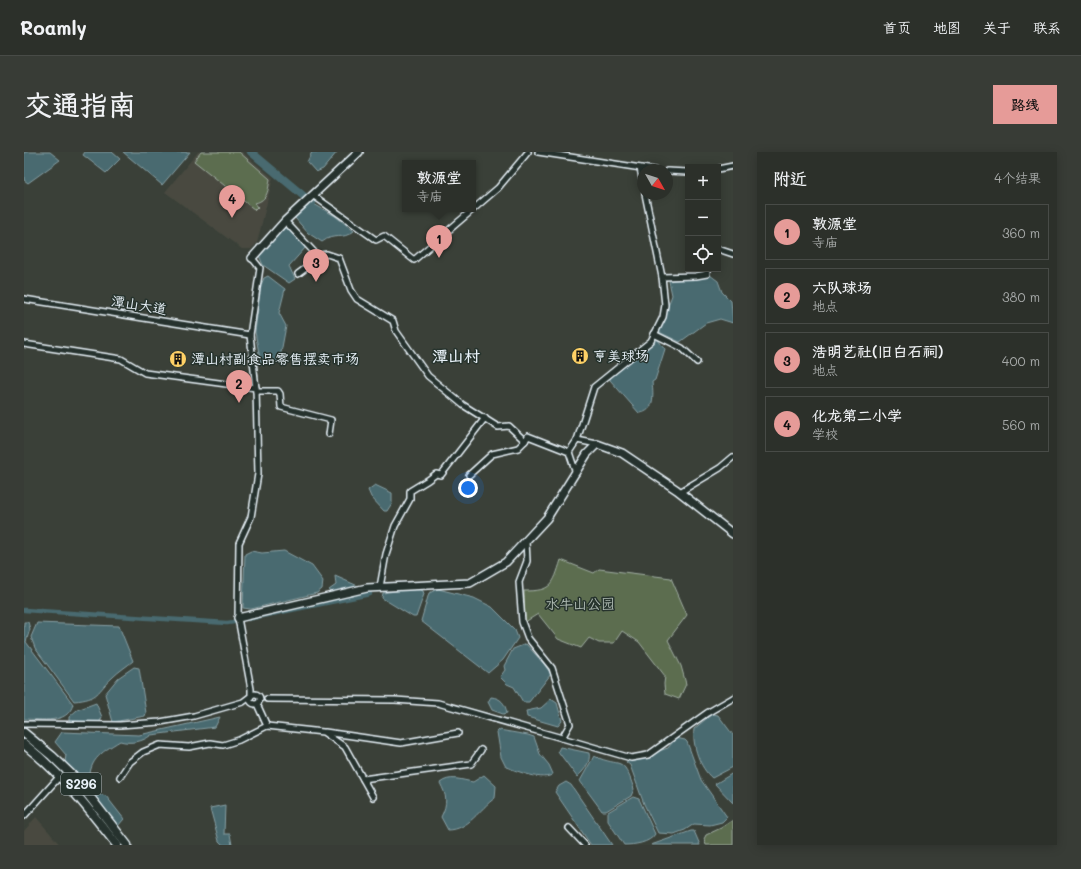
<!DOCTYPE html>
<html lang="zh">
<head>
<meta charset="utf-8">
<style>
	:root { --surface:#2c302a; --page:#383c36; --text:#f1f3f6; --muted:#a6a9a8; --line:#484b47; --accent:#e69b98 }
	body { margin:0; font-family:Mali,"LXGW WenKai TC",sans-serif; background:var(--page); color:var(--text) }
	.controls { position:absolute; right:12px; top:12px; display:grid; overflow:hidden; border-radius:0px; box-shadow:0 2px 10px #0003 }
	.controls button { width:36px; height:36px; display:grid; place-items:center; padding:0; border:0; border-bottom:1px solid var(--line); background:var(--surface); color:var(--text); font:20px sans-serif }
	.compass { position:absolute; left:613px; top:12px; width:36px; height:36px; border-radius:50%; background:var(--surface); box-shadow:0 2px 10px #0003; rotate:129deg }
	.you { position:absolute; left:444px; top:336px; width:14px; height:14px; margin:-10px; border:3px solid #fff; border-radius:50%; background:#1a73e8; box-shadow:0 0 0 6px #1a73e833 }
	.badge { display:grid; place-items:center; width:26px; height:26px; border-radius:50%; background:var(--accent); color:#111; font-size:13px; font-weight:700 }
	.pin { position:absolute; translate:-50% -33px; filter:drop-shadow(0 1px 2px #0008) }
	.pin::after { content:''; position:absolute; top:21px; width:14px; height:12px; background:inherit; clip-path:polygon(0 0,100% 0,50% 100%) }
	.popup { position:absolute; left:378px; top:8px; width:74px; height:52px; box-sizing:border-box; display:grid; place-content:center; border-radius:0px; background:var(--surface); filter:drop-shadow(0 1px 3px #0005); font-size:13px; white-space:nowrap; color:var(--muted) }
	.popup b { font-size:15px; color:var(--text) }
	.popup::after { content:''; position:absolute; left:50%; top:100%; margin-left:-8px; border:8px solid transparent; border-top-color:var(--surface) }
	.list { margin:0; padding:0; list-style:none }
	h2 { display:flex; justify-content:space-between; align-items:center; height:52px; margin:0; padding:0 16px; font-size:17px }
	h2 small { font-size:13px; font-weight:400; color:var(--muted) }
	.list li { display:grid; grid-template-columns:26px 1fr auto; gap:12px; align-items:center; box-sizing:border-box; height:56px; margin:0 8px 8px; padding:0 8px; border:1px solid var(--line); border-radius:0px }
	.list b { display:block; font-size:15px; white-space:nowrap }
	.list p { margin:0; font-size:13px; white-space:nowrap; color:var(--muted) }
	.list em { font-size:13px; font-style:normal; color:var(--muted) }
	.icon { flex:none; width:22px; height:22px; fill:none; stroke:currentColor; stroke-width:2; stroke-linecap:round; stroke-linejoin:round }
	.map { position:relative; flex:none; width:709px; height:693px; overflow:hidden; border-radius:0px }
	header { display:flex; align-items:center; gap:24px; box-sizing:border-box; height:56px; padding:0 20px; background:var(--surface); border-bottom:1px solid var(--line) }
	header strong { font-size:19px }
	nav { display:flex; gap:22px; margin-inline-start:auto; font-size:14px }
	.intro { display:flex; align-items:center; justify-content:space-between; box-sizing:border-box; height:96px; padding:0 24px }
	h1 { margin:0; font-size:28px }
	.button { padding:10px 18px; border-radius:0px; background:var(--accent); color:#111; font-size:14px; font-weight:700 }
	main { display:flex; gap:24px; padding:0 24px }
	aside { flex:1; background:var(--surface); border-radius:0px; box-shadow:0 2px 10px #0003 }
	.map>svg:first-child { display:block }
	.built { fill:#484a40 }
	.green { fill:#5c6d4f; stroke:#a2afa4 }
	.water { fill:#486a6f; stroke:#88a0a6 }
	.lines { fill:none; stroke-linecap:round; stroke-linejoin:round }
	.canal { stroke:#486a6f; stroke-width:4.5 }
	.river { stroke:#486a6f; stroke-width:8 }
	.street-casing { stroke:#e8f1f8; stroke-width:8 }
	.secondary-casing { stroke:#e8f1f8; stroke-width:10 }
	.primary-casing { stroke:#e8f1f8; stroke-width:11 }
	.street { stroke:#26332d; stroke-width:5 }
	.secondary { stroke:#26332d; stroke-width:7 }
	.primary { stroke:#26332d; stroke-width:8 }
	.labels { text-anchor:middle; stroke-width:3; stroke-linejoin:round; paint-order:stroke }
	.shield { fill:#26332d; stroke:#aeb8bb; stroke-width:1 }
	.shield-label { font-size:13px; font-weight:bold; fill:#e8f1f8 }
	.street-label { font-size:14px; fill:#e8f1f8; stroke:#26332d }
	.poi-label { font-size:14px; fill:#e8f1f8; stroke:#26332d; text-anchor:start }
	.park-label { font-size:14px; fill:#b0bcb4; stroke:#26332d }
	.quarter-label { font-size:16px; font-weight:bold; fill:#e8f1f8; stroke:#26332d }
</style>
</head>
<body>
<header>
<strong>Roamly</strong>
<nav><a>首页</a><a>地图</a><a>关于</a><a>联系</a></nav>
</header>
<div class="intro"><h1>交通指南</h1><a class="button">路线</a></div>
<main>
<div class="map">
<svg width="709" height="693" viewBox="0 0 709 693">
	<rect width="100%" height="100%" fill="#3a4038"/>
	<filter id="ink" filterUnits="userSpaceOnUse"><feTurbulence type="fractalNoise" baseFrequency=".025" numOctaves="2"/><feDisplacementMap in="SourceGraphic" scale="8" xChannelSelector="R" yChannelSelector="G"/><feConvolveMatrix kernelMatrix="1 2 1 2 8 2 1 2 1" color-interpolation-filters="sRGB"/></filter>
	<g filter="url(#ink)">
		<g class="built">
			<polygon points="174,0 218,0 249,26 233,91 227,97 218,97 141,40"/>
			<polygon points="12,665 19,673 36,693 0,693 0,679"/>
		</g>
		<g class="green">
			<path d="M177 0H215L246 27C244 38 244 48 231 51L234 55 231 58 170 9Z"/>
			<path d="M537 408 570 421 575 417 647 426 663 463 644 488 657 514 662 532 655 547 641 542 640 532 641 524 615 490 598 479 590 491H575L565 486 557 496 534 487 514 462 501 470 500 439C528 439 529 433 537 408Z"/>
			<polygon points="709,668 709,693 682,693 680,687 682,683 697,676"/>
		</g>
		<g class="water">
			<polygon points="0,0 26,0 36,8 4,31 0,28"/>
			<polygon points="61,0 88,0 96,7 82,21 59,3"/>
			<polygon points="99,0 166,0 138,33"/>
			<polygon points="288,0 313,0 299,17 292,20 283,10"/>
			<path d="M288 51 311 64 330 79C318 89 311 80 298 90L284 81 271 66 282 54Z"/>
			<polygon points="260,73 263,74 282,95 265,114 271,127 265,131 239,113 234,101"/>
			<polygon points="686,123 694,129 698,140 707,149 709,171 696,167 682,171 656,190 635,180 648,143 645,129"/>
			<polygon points="244,124 261,137 255,161 262,174 256,206 254,209 237,212 231,180 237,133 240,126"/>
			<path d="M634 188 641 197 631 228 628 230C629 241 632 260 615 261L586 228V224L629 189Z"/>
			<polygon points="351,333 368,341 368,351 363,359 360,359 347,345 344,338"/>
			<polygon points="227,399 238,401 260,399 288,414 299,429 298,437 293,441 227,457 219,456 221,402"/>
			<polygon points="311,424 334,434 309,441 305,438 312,433"/>
			<polygon points="383,437 395,437 399,439 400,442 392,465 389,465 358,446 359,441"/>
			<polygon points="414,437 450,446 468,455 491,478 494,486 479,508 464,521 397,469 405,441"/>
			<path d="M0 470H4L6 477 2 490 49 552C44 573 17 567 0 567Z"/>
			<path d="M13 471 95 474 109 509C103 514 95 519 89 525 72 540 76 547 50 549L11 496 7 485Z"/>
			<polygon points="502,492 520,512 527,522 505,550 499,550 490,535 483,532 476,525 481,518 480,514 489,497"/>
			<polygon points="110,515 115,516 122,561 121,564 89,570 81,542 94,526"/>
			<path d="M467 545C477 546 481 551 483 561L479 562 468 558 464 550Z"/>
			<polygon points="527,547 533,551 538,569 534,574 503,565 502,559 517,556"/>
			<polygon points="72,551 78,565 75,571 45,570 45,565 53,558"/>
			<path d="M688 562 694 563 709 583V615L688 626C676 616 668 593 670 577Z"/>
			<path d="M196 565 191 575 127 583C119 590 106 592 96 589 76 601 63 609 66 634L75 642 82 644 100 667 93 675 41 610 42 603 31 590 38 580 115 583Z"/>
			<path d="M475 578 504 583 510 585 516 602 525 613 529 622C520 630 493 619 482 615L477 605 473 580Z"/>
			<polygon points="652,586 661,588 663,590 677,628 703,665 698,670 686,673 670,672 661,678 650,682 634,681 620,652 606,613 602,610 644,596"/>
			<path d="M536 595 565 601C567 610 560 619 553 625L536 602 534 599Z"/>
			<path d="M570 604C598 617 598 601 610 637L607 644 582 659H578L556 629Z"/>
			<polygon points="709,621 709,651 691,632"/>
			<path d="M460 623 472 634 471 646C455 657 445 678 424 678L417 665C424 651 423 644 416 631 426 623 437 628 449 630Z"/>
			<polygon points="542,630 547,633 588,693 567,693 531,640 535,634"/>
			<path d="M609 645 615 647 631 682C626 691 610 693 600 693L584 669V660Z"/>
			<polygon points="201,653 200,682 206,682 208,693 199,693 195,689 186,656"/>
			<polygon points="667,679 670,679 676,693 627,693"/>
		</g>
		<g class="lines">
			<g class="canal">
				<polyline points="0,458 203,471 217,469"/>
				<polyline points="224,467 346,442"/>
			</g>
			<polyline class="river" points="227,0 288,51"/>
			<g class="street-casing">
				<g id="street">
					<polyline points="514,0 630,18"/>
					<polyline points="616,16 619,32"/>
					<polyline points="694,17 709,14"/>
					<polyline points="643,19 664,20"/>
					<polyline points="290,44 352,88 360,84 390,108 474,36 504,0"/>
					<polyline points="261,69 290,100 291,104 282,116 274,122"/>
					<polyline points="694,97 709,102"/>
					<polyline points="291,104 303,102 315,106 327,138 333,147 369,169 372,179 404,224 439,253 474,275 485,274 501,289 504,284 545,300"/>
					<polyline points="638,125 672,124 683,122 683,117"/>
					<polyline points="0,147 226,183"/>
					<polyline points="630,182 658,196 673,210"/>
					<polyline points="0,192 97,207 121,221 232,236"/>
					<polyline points="232,239 254,239 256,242 257,255 307,268 305,282"/>
					<polyline points="553,288 573,292"/>
					<polyline points="552,321 545,300 553,288 570,235 627,189 639,165 641,153 638,125 621,42"/>
					<polyline points="445,323 468,302 494,296 501,289"/>
					<polyline points="656,340 696,316 709,305"/>
					<polyline points="502,389 503,409 495,430 498,470 504,486 528,516 546,572 538,586 607,606 624,603 683,561 709,546"/>
					<polyline points="356,435 362,402 371,374 386,347 386,339 404,328 412,322 417,323 461,266"/>
					<circle cx="231" cy="547" r="5"/>
					<polyline points="243,547 371,548 414,551 538,586"/>
					<polyline points="0,572 96,573 136,570 170,564 219,550 227,544 227,537 214,466 215,391 227,365 234,322 232,236 226,183 236,116 228,106"/>
					<polyline points="243,574 299,580 321,595 349,645"/>
					<polyline points="301,580 377,591 434,581"/>
					<polyline points="96,625 106,610 119,600 136,593 165,595 186,591 199,593 215,588 243,574 233,552"/>
					<polyline points="339,627 447,612 457,598"/>
					<polyline points="0,664 36,624"/>
					<polyline points="545,676 561,693"/>
				</g>
			</g>
			<g class="secondary-casing">
				<g id="secondary">
					<polyline points="228,106 261,69 335,0"/>
					<polyline points="214,466 343,436 446,431 482,410 523,366 563,302 573,292 598,301 653,338 709,382"/>
				</g>
			</g>
			<g class="primary-casing">
				<g id="primary">
					<polyline points="0,581 28,604 52,627 103,693"/>
					<path d="M0 592C38 622 64 656 93 693"/>
				</g>
			</g>
			<use href="#street" class="street"/>
			<use href="#secondary" class="secondary"/>
			<use href="#primary" class="primary"/>
		</g>
	</g>
	<defs>
		<g id="building-disc" transform="scale(0.9)"><circle r="9.5" fill="#ffd166" stroke="#26332d"/><path d="M-4-6H4V6H1V3H-1V6H-4ZM-2.5-4.3h1.7v1.8h-1.7ZM.8-4.3h1.7v1.8H.8ZM-2.5-1h1.7V.8h-1.7ZM.8-1h1.7V.8H.8Z" fill="#111"/></g>
	</defs>
	<g fill-rule="evenodd">
		<use href="#building-disc" x="556" y="204"/>
		<use href="#building-disc" x="154" y="207"/>
	</g>
	<g class="labels">
		<rect class="shield" x="37" y="621" width="40" height="22" rx="3"/>
		<g class="shield-label">
			<text x="57" y="637">S296</text>
		</g>
		<g class="street-label">
			<text transform="translate(115 153) rotate(9)" y="5">潭山大道</text>
		</g>
		<g class="poi-label">
			<text x="569" y="209">亨美球场</text>
			<text x="167" y="212">潭山村副食品零售摆卖市场</text>
		</g>
		<g class="park-label">
			<text x="556" y="457">水牛山公园</text>
		</g>
		<g class="quarter-label">
			<text x="432" y="210">潭山村</text>
		</g>
	</g>
</svg>
<div class="controls">
<button>+</button>
<button>−</button>
<button><svg class="icon" aria-label="locate" viewBox="0 0 24 24"><circle cx="12" cy="12" r="6"/><path d="M12 2v4M12 18v4M2 12h4M18 12h4"/></svg></button>
</div>
<svg class="compass" viewBox="-18 -18 36 36"><path d="M0-13l5 13h-10z" fill="#e53935"/><path d="M0 13l5-13h-10z" fill="#a6a9a8"/></svg>
<div class="you"></div>
<div class="pin badge" style="left:415px;top:106px">1</div>
<div class="popup"><b>敦源堂</b>寺庙</div>
<div class="pin badge" style="left:215px;top:251px">2</div>
<div class="pin badge" style="left:292px;top:130px">3</div>
<div class="pin badge" style="left:208px;top:66px">4</div>
</div>
<aside>
<h2>附近<small>4个结果</small></h2>
<ul class="list">
<li><span class="badge">1</span><div><b>敦源堂</b><p>寺庙</p></div><em>360 m</em></li>
<li><span class="badge">2</span><div><b>六队球场</b><p>地点</p></div><em>380 m</em></li>
<li><span class="badge">3</span><div><b>浩明艺社(旧白石祠)</b><p>地点</p></div><em>400 m</em></li>
<li><span class="badge">4</span><div><b>化龙第二小学</b><p>学校</p></div><em>560 m</em></li>
</ul>
</aside>
</main>
</body>
</html>
